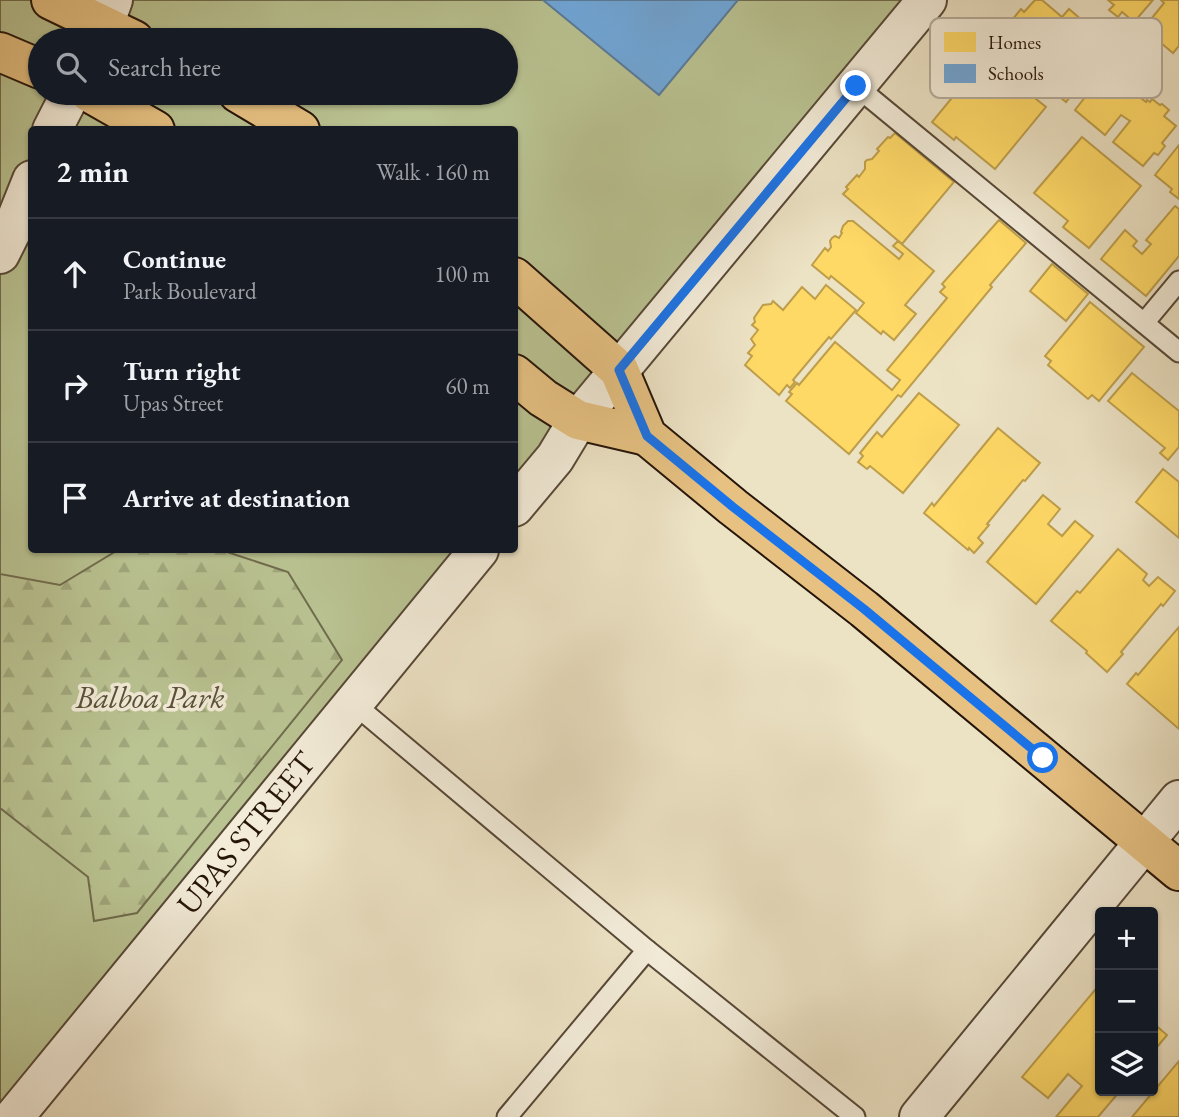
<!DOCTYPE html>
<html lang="en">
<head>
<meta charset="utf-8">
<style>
	:root { --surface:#171b24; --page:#20242c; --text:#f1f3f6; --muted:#9ea1a6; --line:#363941 }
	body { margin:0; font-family:"EB Garamond",serif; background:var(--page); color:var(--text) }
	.controls { position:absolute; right:21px; bottom:21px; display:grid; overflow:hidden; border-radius:7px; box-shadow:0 2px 5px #0004 }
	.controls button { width:63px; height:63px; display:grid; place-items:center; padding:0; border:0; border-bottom:2px solid var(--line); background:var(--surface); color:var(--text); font:35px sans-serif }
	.stop { position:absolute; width:21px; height:21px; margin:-16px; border:5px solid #1a73e8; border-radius:50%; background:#fff }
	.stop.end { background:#1a73e8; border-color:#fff; box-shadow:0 2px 7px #0008 }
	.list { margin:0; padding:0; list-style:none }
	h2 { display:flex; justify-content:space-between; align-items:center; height:91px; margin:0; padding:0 28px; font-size:30px }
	h2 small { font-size:23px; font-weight:400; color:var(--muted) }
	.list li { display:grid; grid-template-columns:46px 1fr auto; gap:21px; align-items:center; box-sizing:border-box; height:112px; padding:0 28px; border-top:2px solid var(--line) }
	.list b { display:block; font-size:26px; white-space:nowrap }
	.list p { margin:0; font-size:23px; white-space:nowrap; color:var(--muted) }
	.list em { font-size:23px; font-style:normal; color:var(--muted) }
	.icon { flex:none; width:38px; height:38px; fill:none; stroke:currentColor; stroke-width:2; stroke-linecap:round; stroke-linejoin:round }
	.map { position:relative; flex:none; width:1179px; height:1117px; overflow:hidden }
	.search { position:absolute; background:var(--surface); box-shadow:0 2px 5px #0004; left:28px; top:28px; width:490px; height:77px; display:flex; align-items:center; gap:18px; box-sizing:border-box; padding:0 24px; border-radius:38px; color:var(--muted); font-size:26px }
	.panel { position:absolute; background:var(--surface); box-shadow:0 2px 5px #0004; left:28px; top:126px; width:490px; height:427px; border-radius:7px }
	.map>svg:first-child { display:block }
	.green { fill:#bac392; stroke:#706c4d; stroke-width:2; fill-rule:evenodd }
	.forest { fill:url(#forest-firs); stroke:#706c4d; stroke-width:2 }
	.homes { fill:#ffd966; stroke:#be9e4a; stroke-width:2 }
	.schools { fill:#6fa8dc; stroke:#597c9c; stroke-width:2 }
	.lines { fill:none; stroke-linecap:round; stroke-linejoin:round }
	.service-casing { stroke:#574837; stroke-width:23 }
	.minor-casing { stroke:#574837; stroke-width:42 }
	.tertiary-casing { stroke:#574837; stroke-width:42 }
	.primary-casing { stroke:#251408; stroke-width:42 }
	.service { stroke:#f3ecd9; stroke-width:19 }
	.minor { stroke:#f3ecd9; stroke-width:38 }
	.tertiary { stroke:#f3ecd9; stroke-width:38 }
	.primary { stroke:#e6c182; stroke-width:38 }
	.route { stroke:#1a73e8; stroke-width:9 }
	.labels { text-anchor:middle; stroke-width:7; stroke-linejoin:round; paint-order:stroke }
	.park-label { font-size:32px; font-style:italic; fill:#595138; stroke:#f3ecd9 }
	.street-label { font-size:32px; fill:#251408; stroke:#f3ecd9 }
	.key { fill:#f3ecd9; stroke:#b5ab9a; stroke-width:2 }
	.key-label { font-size:19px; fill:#251408 }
</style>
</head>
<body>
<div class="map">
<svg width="1179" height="1117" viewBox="0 0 1179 1117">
	<defs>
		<pattern id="forest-firs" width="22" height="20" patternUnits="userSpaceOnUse" patternTransform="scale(1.75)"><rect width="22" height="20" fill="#bac392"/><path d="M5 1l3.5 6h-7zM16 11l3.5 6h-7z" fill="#a0a77c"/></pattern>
	</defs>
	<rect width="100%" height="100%" fill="#ece2c4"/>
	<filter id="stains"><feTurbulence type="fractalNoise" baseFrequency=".00286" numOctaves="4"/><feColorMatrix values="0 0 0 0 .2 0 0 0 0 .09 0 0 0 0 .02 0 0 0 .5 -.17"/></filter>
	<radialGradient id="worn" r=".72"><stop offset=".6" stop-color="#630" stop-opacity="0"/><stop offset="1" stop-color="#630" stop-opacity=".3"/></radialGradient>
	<path class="green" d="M0 0H915L515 487 514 130H32V550H463L0 1114ZM40 40H506V93H40Z"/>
	<polygon class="forest" points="118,550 221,550 288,572 342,660 137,913 94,921 88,877 0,808 0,574 60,585"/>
	<g class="homes">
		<polygon points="1035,0 1042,0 1062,17 1069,9 1083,21 1076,29 1090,40 1084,47 1100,60 1066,102 1030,72 1035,65 1003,39 1016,23 1012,20 1021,9 1024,12"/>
		<polygon points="1108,0 1153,0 1134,22 1122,12 1118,17 1109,10 1114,5"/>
		<polygon points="1161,0 1179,0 1179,46 1173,53 1161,43 1156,48 1149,42 1153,37 1143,29 1164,3"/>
		<polygon points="987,56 1007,73 1006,75 1046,107 995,169 956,137 954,140 932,122 951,99 949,97 968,75 970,77"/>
		<polygon points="1108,68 1118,76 1122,71 1131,78 1127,83 1138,93 1137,95 1146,102 1147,100 1150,102 1152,99 1160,105 1162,104 1169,110 1164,116 1176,126 1162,143 1165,146 1158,155 1154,153 1143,166 1113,142 1130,121 1121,115 1105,135 1075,110"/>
		<polygon points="895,133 954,182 902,244 843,194 848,189 846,187 857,175 859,177 865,169 865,162 867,160 872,159 879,151 877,149 888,137 890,138"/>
		<polygon points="1082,137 1141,186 1089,248 1063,227 1068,221 1034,193"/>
		<polygon points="1179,145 1179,199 1170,192 1172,189 1155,175"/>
		<polygon points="1175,206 1179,209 1179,256 1146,296 1101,259 1125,230 1137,241 1133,246 1142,254 1151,244 1146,240"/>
		<polygon points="999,220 1026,243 990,285 992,287 901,397 898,395 849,454 786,401 792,394 789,392 797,383 799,385 835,342 892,390 900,380 887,370 947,298 940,292 945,287 942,284"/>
		<polygon points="848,221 853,221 899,259 903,254 893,246 898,241 934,271 905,305 916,314 894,340 883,331 881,334 856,313 864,303 831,276 829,279 812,265 825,248 828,251 831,247 830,241 832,238 835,236 839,238 842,233 841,232 843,226"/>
		<polygon points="1052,264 1088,294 1066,321 1030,291"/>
		<polygon points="826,285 856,310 831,339 829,337 793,380 795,382 790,388 787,385 779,395 745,365 752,356 748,353 755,345 751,339 758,330 752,325 755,322 754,318 763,305 771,304 773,301 783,310 802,287 815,299"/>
		<polygon points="1090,302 1144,347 1099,401 1092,395 1088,399 1048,365 1051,361 1045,356"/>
		<polygon points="1132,373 1179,411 1179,447 1168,460 1160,453 1165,448 1108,401"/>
		<polygon points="919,393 959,425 903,493 870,466 867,469 858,462 863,456 860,453 877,432 882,437"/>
		<polygon points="998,428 1040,463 1025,481 1023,480 987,524 989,525 978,538 983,543 974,553 969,548 968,550 924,513 932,503 934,506"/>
		<polygon points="1163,469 1179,482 1179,538 1136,502"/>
		<polygon points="1043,495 1060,509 1048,524 1062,536 1075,521 1093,536 1036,604 987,562"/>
		<polygon points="1118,549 1147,574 1143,580 1149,586 1158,577 1175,591 1163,606 1161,604 1121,652 1123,654 1107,672 1086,653 1087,651 1051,621 1077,591 1080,593"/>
		<polygon points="1179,627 1179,729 1127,684 1136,673 1138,675"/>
		<polygon points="1100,984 1100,1091 1120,1091 1098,1117 1056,1117 1082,1086 1068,1074 1048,1098 1022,1077"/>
		<polygon points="1153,1023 1167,1035 1153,1052"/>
		<polygon points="1179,1061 1179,1117 1132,1117"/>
	</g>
	<polygon class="schools" points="543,0 738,0 659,95"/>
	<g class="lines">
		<g class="service-casing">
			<g id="service">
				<polyline points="856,86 1179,352"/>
				<polyline points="1144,323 1179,281"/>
				<polyline points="353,703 647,950 855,1117"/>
				<polyline points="507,1117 647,950"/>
			</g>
		</g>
		<g class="minor-casing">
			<g id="minor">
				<polyline points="104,25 113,0"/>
				<polyline points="514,507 555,458 578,420"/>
				<polyline points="14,1117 479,550"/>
				<polyline points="919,1117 1179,800"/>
			</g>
		</g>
		<g class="tertiary-casing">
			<g id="tertiary">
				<polyline points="52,130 71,93"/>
				<polyline points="0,254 12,230 32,180"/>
				<polyline points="578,420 927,0"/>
			</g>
		</g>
		<g class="primary-casing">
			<g id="primary">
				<polyline points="51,0 134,40"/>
				<polyline points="0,52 40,69"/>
				<polyline points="90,93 155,130"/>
				<polyline points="238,93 300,130"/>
				<polyline points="514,277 619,370 647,436 733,507 864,609 1179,871"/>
				<polyline points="514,374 543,398 578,420 647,436"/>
			</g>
		</g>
		<use href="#service" class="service"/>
		<use href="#minor" class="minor"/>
		<use href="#tertiary" class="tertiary"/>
		<use href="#primary" class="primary"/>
	</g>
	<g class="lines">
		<polyline class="route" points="856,86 619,370 647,436 733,507 864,609 1043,758"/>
	</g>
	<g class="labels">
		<g class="park-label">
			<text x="150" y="708">Balboa Park</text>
		</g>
		<g class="street-label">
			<text transform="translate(246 833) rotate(-51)" y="11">UPAS STREET</text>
		</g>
	</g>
	<rect x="930" y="18" width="232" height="80" rx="10" class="key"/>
	<rect x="944" y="32" width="32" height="20" fill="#ffd966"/>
	<rect x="944" y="64" width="32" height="19" fill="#6fa8dc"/>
	<g class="key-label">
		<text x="988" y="49">Homes</text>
		<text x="988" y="80">Schools</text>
	</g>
	<rect width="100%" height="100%" filter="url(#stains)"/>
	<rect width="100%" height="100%" fill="url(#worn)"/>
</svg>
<div class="controls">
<button>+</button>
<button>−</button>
<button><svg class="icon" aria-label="layers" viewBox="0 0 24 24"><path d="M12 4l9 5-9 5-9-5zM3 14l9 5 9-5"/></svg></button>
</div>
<div class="stop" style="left:1043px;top:758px"></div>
<div class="stop end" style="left:856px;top:86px"></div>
<div class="search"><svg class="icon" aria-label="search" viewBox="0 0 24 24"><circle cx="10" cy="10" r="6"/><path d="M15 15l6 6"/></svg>Search here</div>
<section class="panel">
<h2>2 min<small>Walk · 160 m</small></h2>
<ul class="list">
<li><svg class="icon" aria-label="ahead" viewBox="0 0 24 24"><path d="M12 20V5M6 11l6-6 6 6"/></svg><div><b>Continue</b><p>Park Boulevard</p></div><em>100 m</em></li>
<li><svg class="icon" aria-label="right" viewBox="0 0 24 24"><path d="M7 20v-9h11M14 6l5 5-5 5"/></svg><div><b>Turn right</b><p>Upas Street</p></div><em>60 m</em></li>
<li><svg class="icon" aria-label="arrive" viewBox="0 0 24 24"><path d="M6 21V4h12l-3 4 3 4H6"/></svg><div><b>Arrive at destination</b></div></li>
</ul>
</section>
</div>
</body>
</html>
